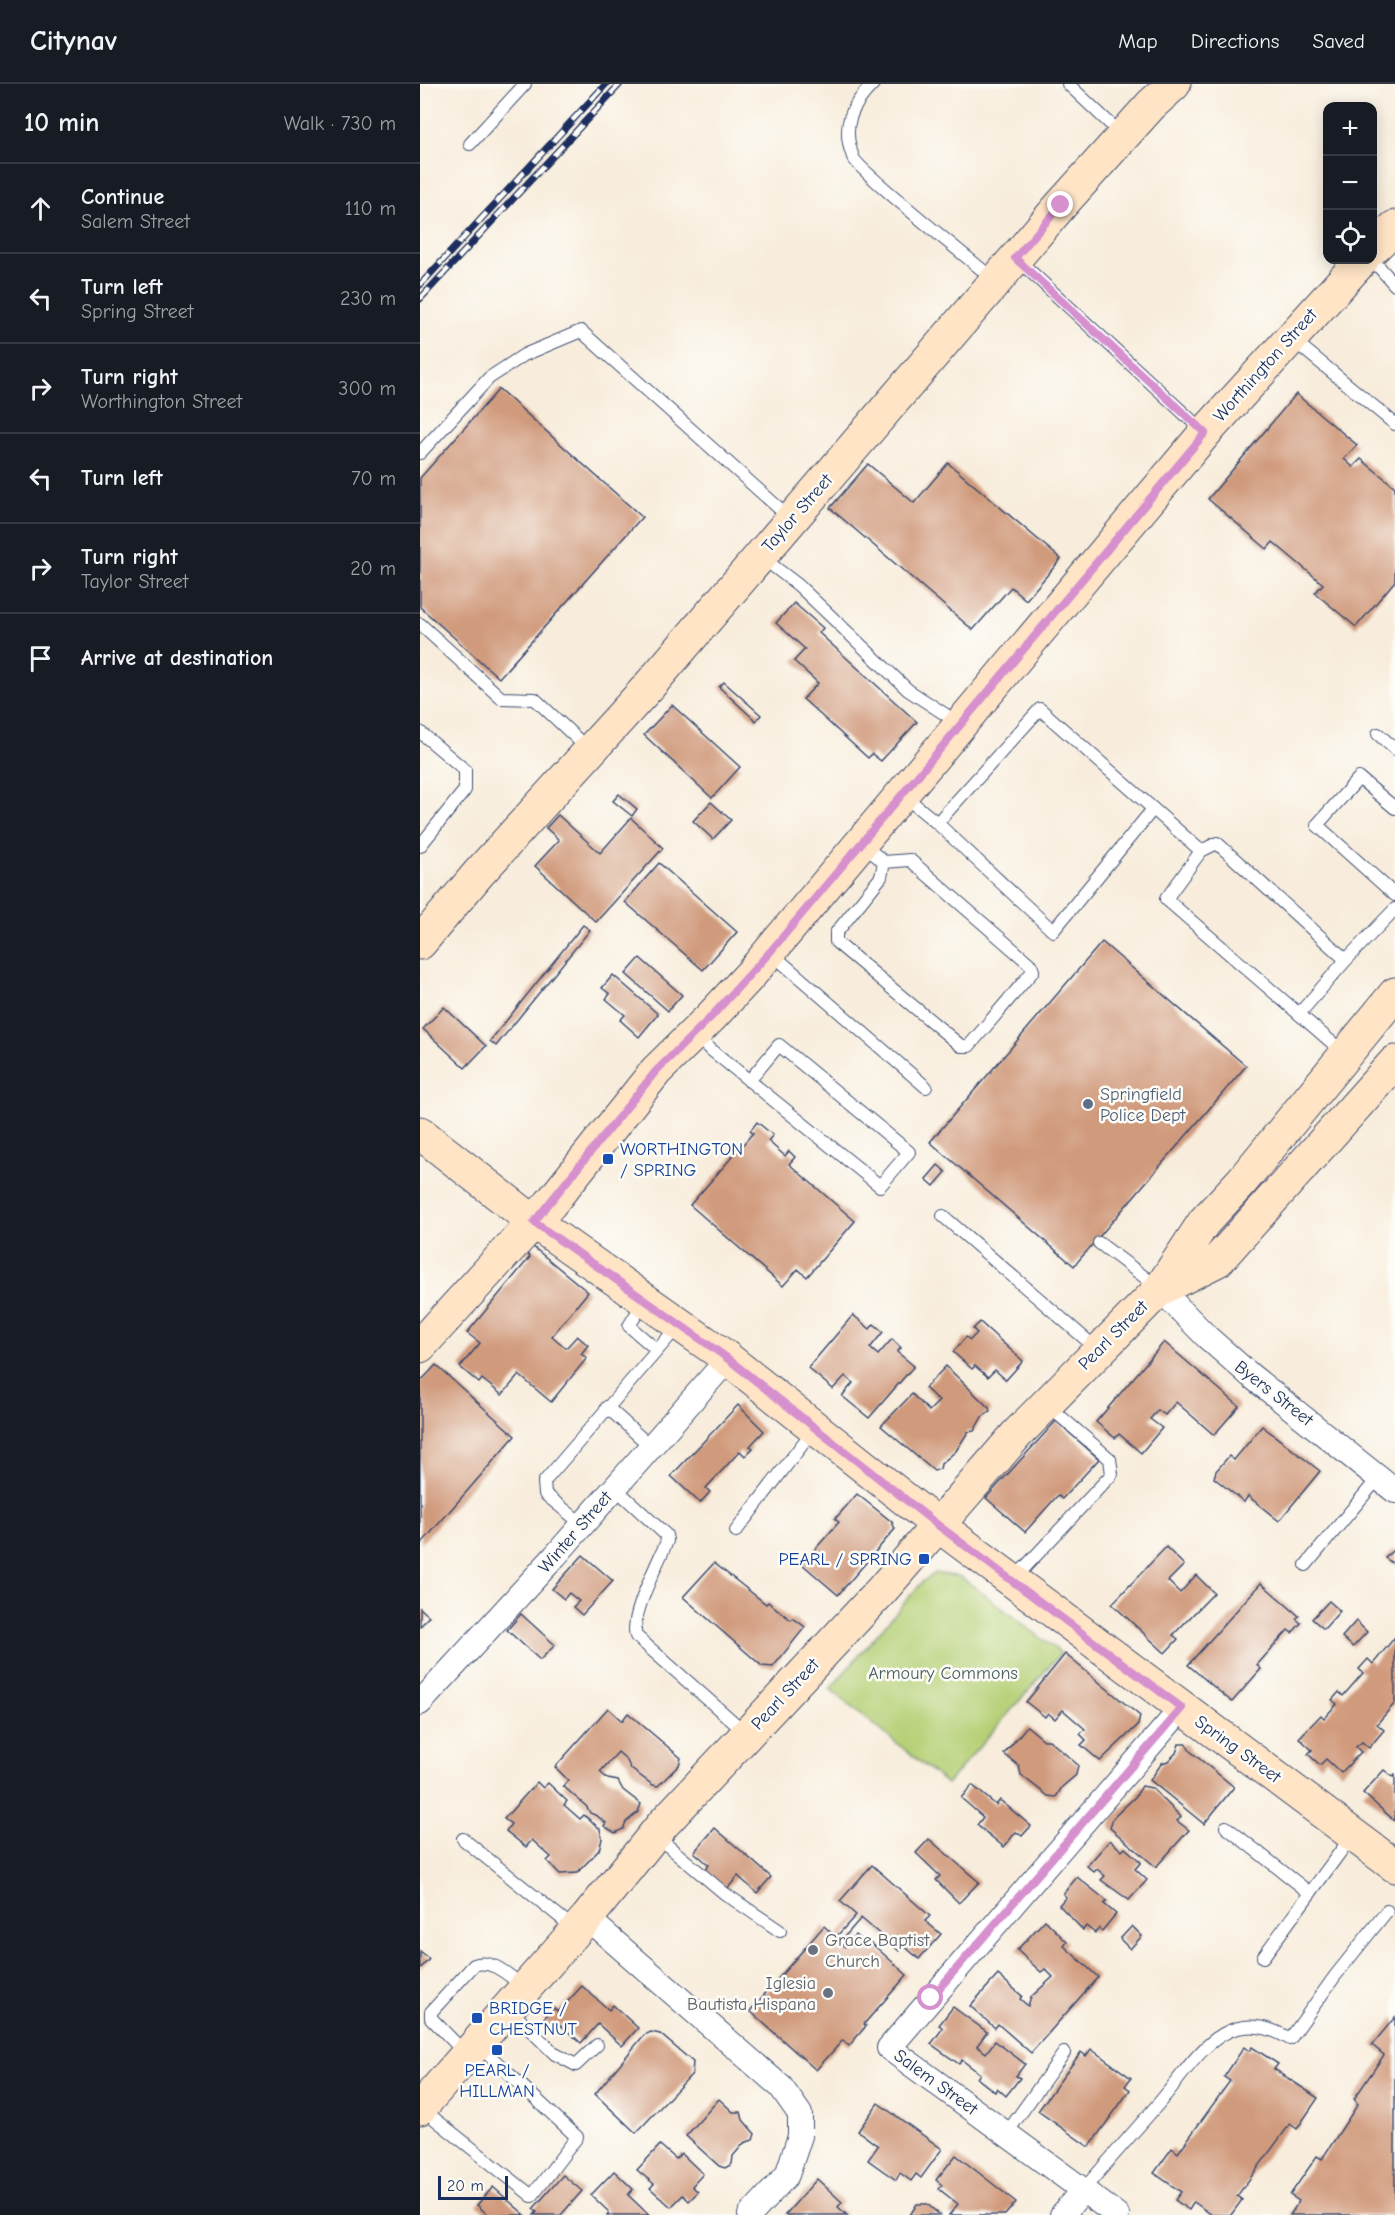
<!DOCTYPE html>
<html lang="en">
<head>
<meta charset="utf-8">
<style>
	:root { --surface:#171b24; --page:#20242c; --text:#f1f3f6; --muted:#9ea1a6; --line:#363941 }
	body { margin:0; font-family:"Comic Neue",sans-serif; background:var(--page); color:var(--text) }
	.controls { position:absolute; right:18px; top:18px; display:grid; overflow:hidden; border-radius:12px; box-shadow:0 3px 15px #0003 }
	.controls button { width:54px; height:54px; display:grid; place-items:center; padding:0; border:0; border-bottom:2px solid var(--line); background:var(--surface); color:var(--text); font:30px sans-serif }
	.scale { position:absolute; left:18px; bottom:15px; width:70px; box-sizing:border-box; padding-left:6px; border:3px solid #1b2f5e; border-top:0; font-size:16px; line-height:21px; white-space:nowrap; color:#1b2f5e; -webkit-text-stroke:4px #fdfcf7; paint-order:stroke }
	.stop { position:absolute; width:18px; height:18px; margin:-14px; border:4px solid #d690ce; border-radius:50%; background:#fff }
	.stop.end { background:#d690ce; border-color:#fff; box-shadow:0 2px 6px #0008 }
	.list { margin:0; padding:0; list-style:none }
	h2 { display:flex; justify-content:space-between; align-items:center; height:78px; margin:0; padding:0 24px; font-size:26px }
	h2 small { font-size:20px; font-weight:400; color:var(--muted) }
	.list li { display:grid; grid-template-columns:39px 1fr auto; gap:18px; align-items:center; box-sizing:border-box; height:90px; padding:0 24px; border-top:2px solid var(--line) }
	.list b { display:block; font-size:22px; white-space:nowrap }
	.list p { margin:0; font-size:20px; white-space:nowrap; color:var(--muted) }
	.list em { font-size:20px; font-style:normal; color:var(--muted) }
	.icon { flex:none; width:33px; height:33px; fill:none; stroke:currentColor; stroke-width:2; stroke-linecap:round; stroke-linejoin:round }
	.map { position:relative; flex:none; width:975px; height:2131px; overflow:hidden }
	header { display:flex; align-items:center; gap:36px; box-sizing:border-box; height:84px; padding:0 30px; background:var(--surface); border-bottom:2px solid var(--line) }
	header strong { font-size:28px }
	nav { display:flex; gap:33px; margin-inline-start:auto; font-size:21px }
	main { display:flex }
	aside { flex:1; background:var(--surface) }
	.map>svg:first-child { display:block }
	.green { fill:#b5d076; stroke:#68806a; stroke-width:1.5 }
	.building { fill:#d09a7c }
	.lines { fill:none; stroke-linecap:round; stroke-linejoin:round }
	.lane-casing { stroke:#3c4c71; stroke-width:14 }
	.street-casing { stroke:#3c4c71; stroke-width:26 }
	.secondary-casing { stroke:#3c4c71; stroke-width:35 }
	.lane { stroke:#fff; stroke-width:12 }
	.street { stroke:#fff; stroke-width:24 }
	.secondary { stroke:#ffe4c6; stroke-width:33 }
	.rail-casing { stroke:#1b2f5e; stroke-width:7 }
	.rail { stroke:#fdfcf7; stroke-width:4.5; stroke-dasharray:14; stroke-linecap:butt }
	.route { stroke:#d690ce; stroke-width:8 }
	.service-dot { fill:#5c6f8a; stroke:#fdfcf7; stroke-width:2 }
	.transit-dot { fill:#1a4fb4; stroke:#fdfcf7; stroke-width:2 }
	.worship-dot { fill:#6b7280; stroke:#fdfcf7; stroke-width:2 }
	.labels { text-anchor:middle; stroke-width:5; stroke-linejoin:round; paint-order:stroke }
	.street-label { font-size:18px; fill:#1b2f5e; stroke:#fdfcf7 }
	.service-label { font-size:18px; fill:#4e5e75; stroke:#fdfcf7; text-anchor:start }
	.transit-label { font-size:18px; fill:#164399; stroke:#fdfcf7; text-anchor:start }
	.park-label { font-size:18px; fill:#495f65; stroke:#fdfcf7 }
	.worship-label { font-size:18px; fill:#5b616d; stroke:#fdfcf7; text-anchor:start }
</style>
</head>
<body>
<header>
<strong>Citynav</strong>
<nav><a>Map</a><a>Directions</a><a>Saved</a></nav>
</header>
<main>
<aside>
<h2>10 min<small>Walk · 730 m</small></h2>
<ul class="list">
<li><svg class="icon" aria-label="ahead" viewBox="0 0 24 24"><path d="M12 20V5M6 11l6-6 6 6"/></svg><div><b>Continue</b><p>Salem Street</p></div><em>110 m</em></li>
<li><svg class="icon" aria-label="left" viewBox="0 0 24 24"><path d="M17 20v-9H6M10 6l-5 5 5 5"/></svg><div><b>Turn left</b><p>Spring Street</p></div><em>230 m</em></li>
<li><svg class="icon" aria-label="right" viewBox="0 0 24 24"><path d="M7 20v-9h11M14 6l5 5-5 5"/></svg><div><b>Turn right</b><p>Worthington Street</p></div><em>300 m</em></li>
<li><svg class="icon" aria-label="left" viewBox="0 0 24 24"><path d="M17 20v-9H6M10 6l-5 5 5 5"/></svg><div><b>Turn left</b></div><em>70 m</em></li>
<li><svg class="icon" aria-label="right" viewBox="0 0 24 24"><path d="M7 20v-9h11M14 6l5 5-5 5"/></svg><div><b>Turn right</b><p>Taylor Street</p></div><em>20 m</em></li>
<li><svg class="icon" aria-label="arrive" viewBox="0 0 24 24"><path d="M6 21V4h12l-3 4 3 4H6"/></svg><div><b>Arrive at destination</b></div></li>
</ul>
</aside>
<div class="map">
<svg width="975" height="2131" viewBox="0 0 975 2131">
	<rect width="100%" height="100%" fill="#fdfcf7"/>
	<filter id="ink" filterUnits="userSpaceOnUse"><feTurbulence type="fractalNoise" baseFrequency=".0167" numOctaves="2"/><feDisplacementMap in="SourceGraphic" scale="12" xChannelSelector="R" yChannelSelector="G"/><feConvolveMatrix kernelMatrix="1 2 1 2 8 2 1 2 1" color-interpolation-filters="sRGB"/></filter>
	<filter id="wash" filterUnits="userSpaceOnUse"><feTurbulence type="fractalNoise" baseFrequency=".008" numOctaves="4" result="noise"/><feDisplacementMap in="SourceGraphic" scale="24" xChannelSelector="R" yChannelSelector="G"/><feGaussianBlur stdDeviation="1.35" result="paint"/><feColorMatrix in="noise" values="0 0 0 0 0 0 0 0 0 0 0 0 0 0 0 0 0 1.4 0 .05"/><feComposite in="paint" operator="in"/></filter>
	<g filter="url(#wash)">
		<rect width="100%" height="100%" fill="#f8eddc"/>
		<polygon class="green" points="515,1489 541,1493 641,1569 527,1700 410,1605 503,1497"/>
		<g id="blocks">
			<g class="building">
				<polygon points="79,305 222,433 79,594 0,523 0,394"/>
				<polygon points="876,310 937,361 924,375 933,383 941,375 975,403 975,497 936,543 895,509 903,500 853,458 847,465 788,415"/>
				<polygon points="528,379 641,475 606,516 591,503 553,546 410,424 448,380 494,419"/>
				<polygon points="374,519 403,544 399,549 497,638 461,677 452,670 448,674 383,615 398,599 374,577 385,565 356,539"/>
				<polygon points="304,598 341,631 336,637 299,603"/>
				<polygon points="252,621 320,683 292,714 224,651"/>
				<polygon points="199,710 217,725 212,732 193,717"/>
				<polygon points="291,718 311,736 293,755 273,737"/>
				<polygon points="138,731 180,769 211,734 243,764 176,838 115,782 139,756 126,744"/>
				<polygon points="239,779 317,848 283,886 205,818"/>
				<polygon points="163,841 170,846 76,962 70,957"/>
				<polygon points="682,858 826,982 654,1182 510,1058"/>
				<polygon points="220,874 262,911 248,927 206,890"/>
				<polygon points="193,891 238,930 219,953 200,936 205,931 186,915 190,910 182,904"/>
				<polygon points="24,923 66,962 45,984 3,945"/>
				<polygon points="337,1038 353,1051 348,1057 365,1072 369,1067 375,1073 369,1080 435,1137 387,1193 378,1185 363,1202 270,1121 333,1049 330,1047"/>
				<polygon points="518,1081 526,1088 514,1102 506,1095"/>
				<polygon points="112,1162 168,1208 132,1252 146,1264 157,1252 168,1261 161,1270 167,1274 131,1318 99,1291 82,1311 62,1295 59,1299 40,1283 60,1259 47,1249 110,1173 106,1169"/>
				<polygon points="433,1231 450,1245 454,1240 463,1248 450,1264 458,1271 472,1255 481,1264 477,1268 494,1282 449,1334 422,1312 433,1299 425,1292 413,1305 388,1284"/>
				<polygon points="560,1238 603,1277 586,1296 575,1286 568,1293 555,1282 552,1285 533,1268 546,1253 550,1256 557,1249 553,1245"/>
				<polygon points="744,1258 819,1322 794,1351 756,1318 745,1331 738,1326 730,1335 742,1344 721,1369 699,1350 695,1354 676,1338"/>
				<polygon points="16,1281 95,1352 2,1459 0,1457 0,1298"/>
				<polygon points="526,1282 569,1324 570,1328 562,1333 554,1347 548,1348 536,1367 521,1380 520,1385 514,1387 461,1342 492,1310 509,1327 519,1317 505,1304"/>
				<polygon points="318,1321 344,1347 330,1362 333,1364 325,1372 320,1367 286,1404 290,1408 280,1419 251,1392"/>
				<polygon points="636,1337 679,1375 642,1415 638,1411 605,1448 566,1414"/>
				<polygon points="842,1342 900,1387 859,1437 828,1412 824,1418 794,1394 796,1387 809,1372 814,1376"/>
				<polygon points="437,1410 472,1438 475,1445 418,1511 382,1480 419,1438 415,1435"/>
				<polygon points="746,1463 764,1481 748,1497 760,1509 776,1491 794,1509 753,1551 758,1555 745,1569 692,1520"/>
				<polygon points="975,1464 975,1481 965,1474"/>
				<polygon points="163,1471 193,1497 162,1531 153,1523 159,1517 149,1509 144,1515 132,1505"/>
				<polygon points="294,1479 346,1520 348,1518 371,1536 373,1534 385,1543 353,1583 342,1582 263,1513"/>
				<polygon points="841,1499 879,1532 876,1535 881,1539 872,1549 868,1546 837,1581 841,1585 812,1618 768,1581"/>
				<polygon points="909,1517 920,1527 904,1545 892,1535"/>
				<polygon points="0,1524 9,1532 0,1543"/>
				<polygon points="101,1530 135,1561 120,1576 87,1546"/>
				<polygon points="936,1537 947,1548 933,1563 922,1553"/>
				<polygon points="975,1553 975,1619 957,1640 964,1646 949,1664 942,1658 936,1663 941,1668 921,1689 906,1675 900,1681 888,1670 892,1666 879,1654 901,1631 904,1634 917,1620 912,1616 919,1608 923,1612 943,1589 939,1585 948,1575 953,1580"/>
				<polygon points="645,1570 720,1632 718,1641 680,1677 661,1661 666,1656 660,1650 665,1645 643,1626 635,1635 628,1629 625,1633 606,1618"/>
				<polygon points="188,1624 202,1637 208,1629 261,1674 259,1681 238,1702 233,1701 211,1685 206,1675 198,1668 180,1688 188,1695 198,1697 203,1706 221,1720 218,1728 206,1738 203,1745 195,1749 184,1742 186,1739 177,1732 170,1729 167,1723 143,1702 148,1696 135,1683"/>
				<polygon points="607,1642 624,1656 629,1656 658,1681 656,1691 642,1703 636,1713 628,1712 601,1691 599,1682 584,1670"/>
				<polygon points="759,1660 766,1660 770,1667 814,1703 784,1740 730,1696 742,1679 748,1677 756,1669"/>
				<polygon points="964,1686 973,1693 975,1691 975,1737 943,1709"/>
				<polygon points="117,1698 123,1704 128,1699 147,1717 144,1721 160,1735 164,1731 180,1745 182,1755 179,1766 157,1789 140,1790 127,1777 131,1773 112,1756 106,1763 86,1747 91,1740 84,1735"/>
				<polygon points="552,1701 576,1721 580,1716 611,1742 602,1752 596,1748 584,1763 557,1741 563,1733 541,1714"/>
				<polygon points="722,1702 732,1704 761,1733 757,1737 769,1746 736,1783 690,1744 693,1734 715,1713"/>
				<polygon points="295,1744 351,1793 337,1809 318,1792 307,1805 285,1786 289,1781 274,1768"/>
				<polygon points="509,1755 559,1798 539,1819 516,1796 520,1792 496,1769"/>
				<polygon points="690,1756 702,1767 705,1764 721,1778 715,1785 727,1796 709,1816 681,1796 685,1792 677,1785 674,1788 667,1782"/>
				<polygon points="452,1781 510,1832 505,1837 521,1850 499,1875 483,1861 479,1867 441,1834 420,1858 425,1863 435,1851 446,1861 449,1857 487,1891 444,1940 446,1942 429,1962 423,1956 396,1986 330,1927 404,1842 416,1853 436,1831 420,1817"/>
				<polygon points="657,1793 687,1817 684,1820 696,1830 682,1847 679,1844 675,1849 666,1842 663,1846 639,1821 646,1813 643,1810"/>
				<polygon points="625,1836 647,1858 644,1862 678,1893 611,1969 578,1940 575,1944 550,1922 578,1891 602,1912 600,1915 608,1922 611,1913 633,1893 625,1885 621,1888 597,1866"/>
				<polygon points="712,1842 722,1852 710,1865 700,1855"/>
				<polygon points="0,1868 9,1875 0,1885"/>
				<polygon points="162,1902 189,1926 193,1921 218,1944 202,1962 178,1940 161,1959 138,1939 133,1944 123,1935 134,1924 138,1928"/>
				<polygon points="533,1923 567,1948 557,1962 566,1969 575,1957 605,1980 596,1992 600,1994 586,2012 577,2004 575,2008 557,1994 560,1990 542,1976 539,1980 511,1960 523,1944 519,1941"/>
				<polygon points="975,1933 975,2131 870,2131 879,2117 870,2111 897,2072 902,2075 938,2020 934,2015 964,1971 952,1961"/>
				<polygon points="231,1948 240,1950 273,1978 272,1990 216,2049 175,2010 224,1951"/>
				<polygon points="824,1963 829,1967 832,1963 858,1980 854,1985 898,2014 877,2045 870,2040 817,2112 822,2116 811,2131 792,2131 774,2118 769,2126 755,2116 761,2108 734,2089 752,2064 758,2069 810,1997 804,1993"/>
				<polygon points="671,1965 711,1994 705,2002 710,2006 669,2063 618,2027 661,1968 666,1972"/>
				<polygon points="299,2015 313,2028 321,2028 323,2036 335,2050 333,2056 324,2059 313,2072 312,2080 305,2084 299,2082 266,2052"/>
				<polygon points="458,2019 522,2065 501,2094 496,2090 491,2097 480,2089 476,2096 448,2076 458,2062 438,2047"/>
				<polygon points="240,2061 256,2075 261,2069 283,2090 272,2102 278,2108 269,2117 263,2111 251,2123 230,2104 234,2100 217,2086"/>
				<polygon points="536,2071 596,2118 585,2131 529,2131 538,2120 519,2105 522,2101 516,2096"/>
				<polygon points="194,2087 213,2105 208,2111 229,2131 187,2131 189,2128 171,2111"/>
				<polygon points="143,2091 162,2107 141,2131 114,2131 117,2128 113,2125"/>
				<polygon points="397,2095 422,2118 418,2123 427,2131 365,2131"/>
				<polygon points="73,2103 105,2131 68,2131 57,2121"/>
				<polygon points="497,2120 507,2120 520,2131 490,2131"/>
			</g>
		</g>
	</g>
	<g filter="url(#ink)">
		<use href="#blocks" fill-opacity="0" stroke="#3c4c71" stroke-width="1.5"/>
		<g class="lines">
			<g class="lane-casing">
				<g id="lane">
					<path d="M453 0C431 22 421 42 433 73 437 86 555 179 574 196"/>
					<polyline points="648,0 702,51"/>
					<polyline points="50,60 105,0"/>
					<polyline points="597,175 784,348"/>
					<polyline points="952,175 975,201"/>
					<polyline points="872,255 975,340"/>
					<polyline points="0,369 69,294 104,271 161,247 371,435"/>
					<polyline points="340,472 378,501 488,606 540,640"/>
					<polyline points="0,540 81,614 115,615 169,666"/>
					<polyline points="0,648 45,686 45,706 0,762"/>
					<polyline points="958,650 975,665"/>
					<polyline points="483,711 517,739 620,625 781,767 746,815 924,969"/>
					<polyline points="975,724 939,694 897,741 975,811"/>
					<polyline points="517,739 633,847 733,725"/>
					<polyline points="442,760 464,778 490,776 611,881 613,887 549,962 541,962 416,858 416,849 461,793 464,778"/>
					<polyline points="781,767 797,759 926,876 975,825"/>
					<polyline points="351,869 506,1003"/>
					<polyline points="879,930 926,876"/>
					<polyline points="274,952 460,1102 489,1068 359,961 329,997"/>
					<polyline points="523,1132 677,1265"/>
					<polyline points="679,1159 739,1204"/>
					<polyline points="225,1216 209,1242 237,1266"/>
					<polyline points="187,1323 230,1362"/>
					<path d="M194 1403 246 1451 247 1457C239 1477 209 1534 216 1552L327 1650"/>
					<polyline points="162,1440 125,1410 124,1398 259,1241"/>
					<polyline points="316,1447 395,1344"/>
					<polyline points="886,1481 959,1393"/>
					<polyline points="594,1495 692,1390 690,1375 626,1320"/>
					<polyline points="806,1743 890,1809"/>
					<polyline points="235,1751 304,1809 360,1847"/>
					<polyline points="43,1755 155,1845"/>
					<polyline points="843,1873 932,1752"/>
					<polyline points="89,1925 135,1970 156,1981 177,1961"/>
					<path d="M46 1970 11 1934V1928L54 1881C72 1874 89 1892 103 1902"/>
					<polyline points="1,2024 112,2112 157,2053 58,1961"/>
					<polyline points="586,2050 644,1969"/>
					<path d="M663 2106C688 2077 714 2048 739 2019 776 1976 805 1916 870 1955L915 1892 967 1827"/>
				</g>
			</g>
			<g class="street-casing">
				<g id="street">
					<polyline points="740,1205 787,1253 830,1291 975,1407"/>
					<polyline points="0,1619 135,1472 308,1275"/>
					<polyline points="167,1834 361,2003 380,2030 380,2052 367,2091 330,2131"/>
					<polyline points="642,2131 663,2106"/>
					<polyline points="697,2131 469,1964 762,1624"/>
				</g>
			</g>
			<g class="secondary-casing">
				<g id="secondary">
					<polyline points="952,165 975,143"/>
					<polyline points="0,859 58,790 229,602 641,121 731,21 754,0"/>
					<polyline points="0,1049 114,1138 303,1271 519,1442 975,1782"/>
					<polyline points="742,1204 798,1176 975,978"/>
					<polyline points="0,1262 130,1120 236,987 291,933 331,890 785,349 942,176"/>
					<polyline points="0,2024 167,1834 243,1740 461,1507 597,1350 740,1205 784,1138 822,1097 975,910"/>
				</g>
			</g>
			<use href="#lane" class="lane"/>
			<use href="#street" class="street"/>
			<use href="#secondary" class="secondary"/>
			<g class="rail-casing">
				<g id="rail">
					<polyline points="0,201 186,0"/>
					<polyline points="0,215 200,0"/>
				</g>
			</g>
			<use href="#rail" class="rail"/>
		</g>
	</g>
	<g class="lines" filter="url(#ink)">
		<polyline class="route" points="511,1914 762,1624 519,1442 303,1271 114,1138 236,987 291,933 350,868 785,349 595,174 641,121"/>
	</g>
	<circle class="service-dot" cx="668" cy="1020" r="6"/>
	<g class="transit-dot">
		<rect x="182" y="1069" width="12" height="12" rx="3"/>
		<rect x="498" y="1469" width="12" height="12" rx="3"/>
		<rect x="51" y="1928" width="12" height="12" rx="3"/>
		<rect x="71" y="1960" width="12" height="12" rx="3"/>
	</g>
	<g class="worship-dot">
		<circle cx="393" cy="1866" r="6"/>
		<circle cx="408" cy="1909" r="6"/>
	</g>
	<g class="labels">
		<g class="street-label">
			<text transform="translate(845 281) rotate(-48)" y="6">Worthington Street</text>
			<text transform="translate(377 429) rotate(-49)" y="6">Taylor Street</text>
			<text transform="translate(693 1251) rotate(-45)" y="6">Pearl Street</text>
			<text transform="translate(854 1309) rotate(38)" y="6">Byers Street</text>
			<text transform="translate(155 1448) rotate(-49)" y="6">Winter Street</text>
			<text transform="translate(365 1610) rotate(-47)" y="6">Pearl Street</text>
			<text transform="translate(818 1665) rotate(36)" y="6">Spring Street</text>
			<text transform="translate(516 1998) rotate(36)" y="6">Salem Street</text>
		</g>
		<g class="service-label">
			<text x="680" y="1016">Springfield<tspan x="680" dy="21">Police Dept</tspan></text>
		</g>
		<g class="transit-label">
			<text x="200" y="1071">WORTHINGTON<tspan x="200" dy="21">/ SPRING</tspan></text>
			<text x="492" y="1481" text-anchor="end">PEARL / SPRING</text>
			<text x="69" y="1930">BRIDGE /<tspan x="69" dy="21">CHESTNUT</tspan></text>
			<text x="77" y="1992" text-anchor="middle">PEARL /<tspan x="77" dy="21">HILLMAN</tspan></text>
		</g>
		<g class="park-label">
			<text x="523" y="1595">Armoury Commons</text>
		</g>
		<g class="worship-label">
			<text x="405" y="1862">Grace Baptist<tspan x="405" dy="21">Church</tspan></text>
			<text x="396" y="1905" text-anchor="end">Iglesia<tspan x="396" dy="21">Bautista Hispana</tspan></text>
		</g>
	</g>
</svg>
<div class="controls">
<button>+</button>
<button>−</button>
<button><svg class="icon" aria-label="locate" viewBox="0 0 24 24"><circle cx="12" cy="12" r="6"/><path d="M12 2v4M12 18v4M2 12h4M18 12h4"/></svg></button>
</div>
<div class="scale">20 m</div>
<div class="stop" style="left:511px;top:1914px"></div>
<div class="stop end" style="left:641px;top:121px"></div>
</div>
</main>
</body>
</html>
